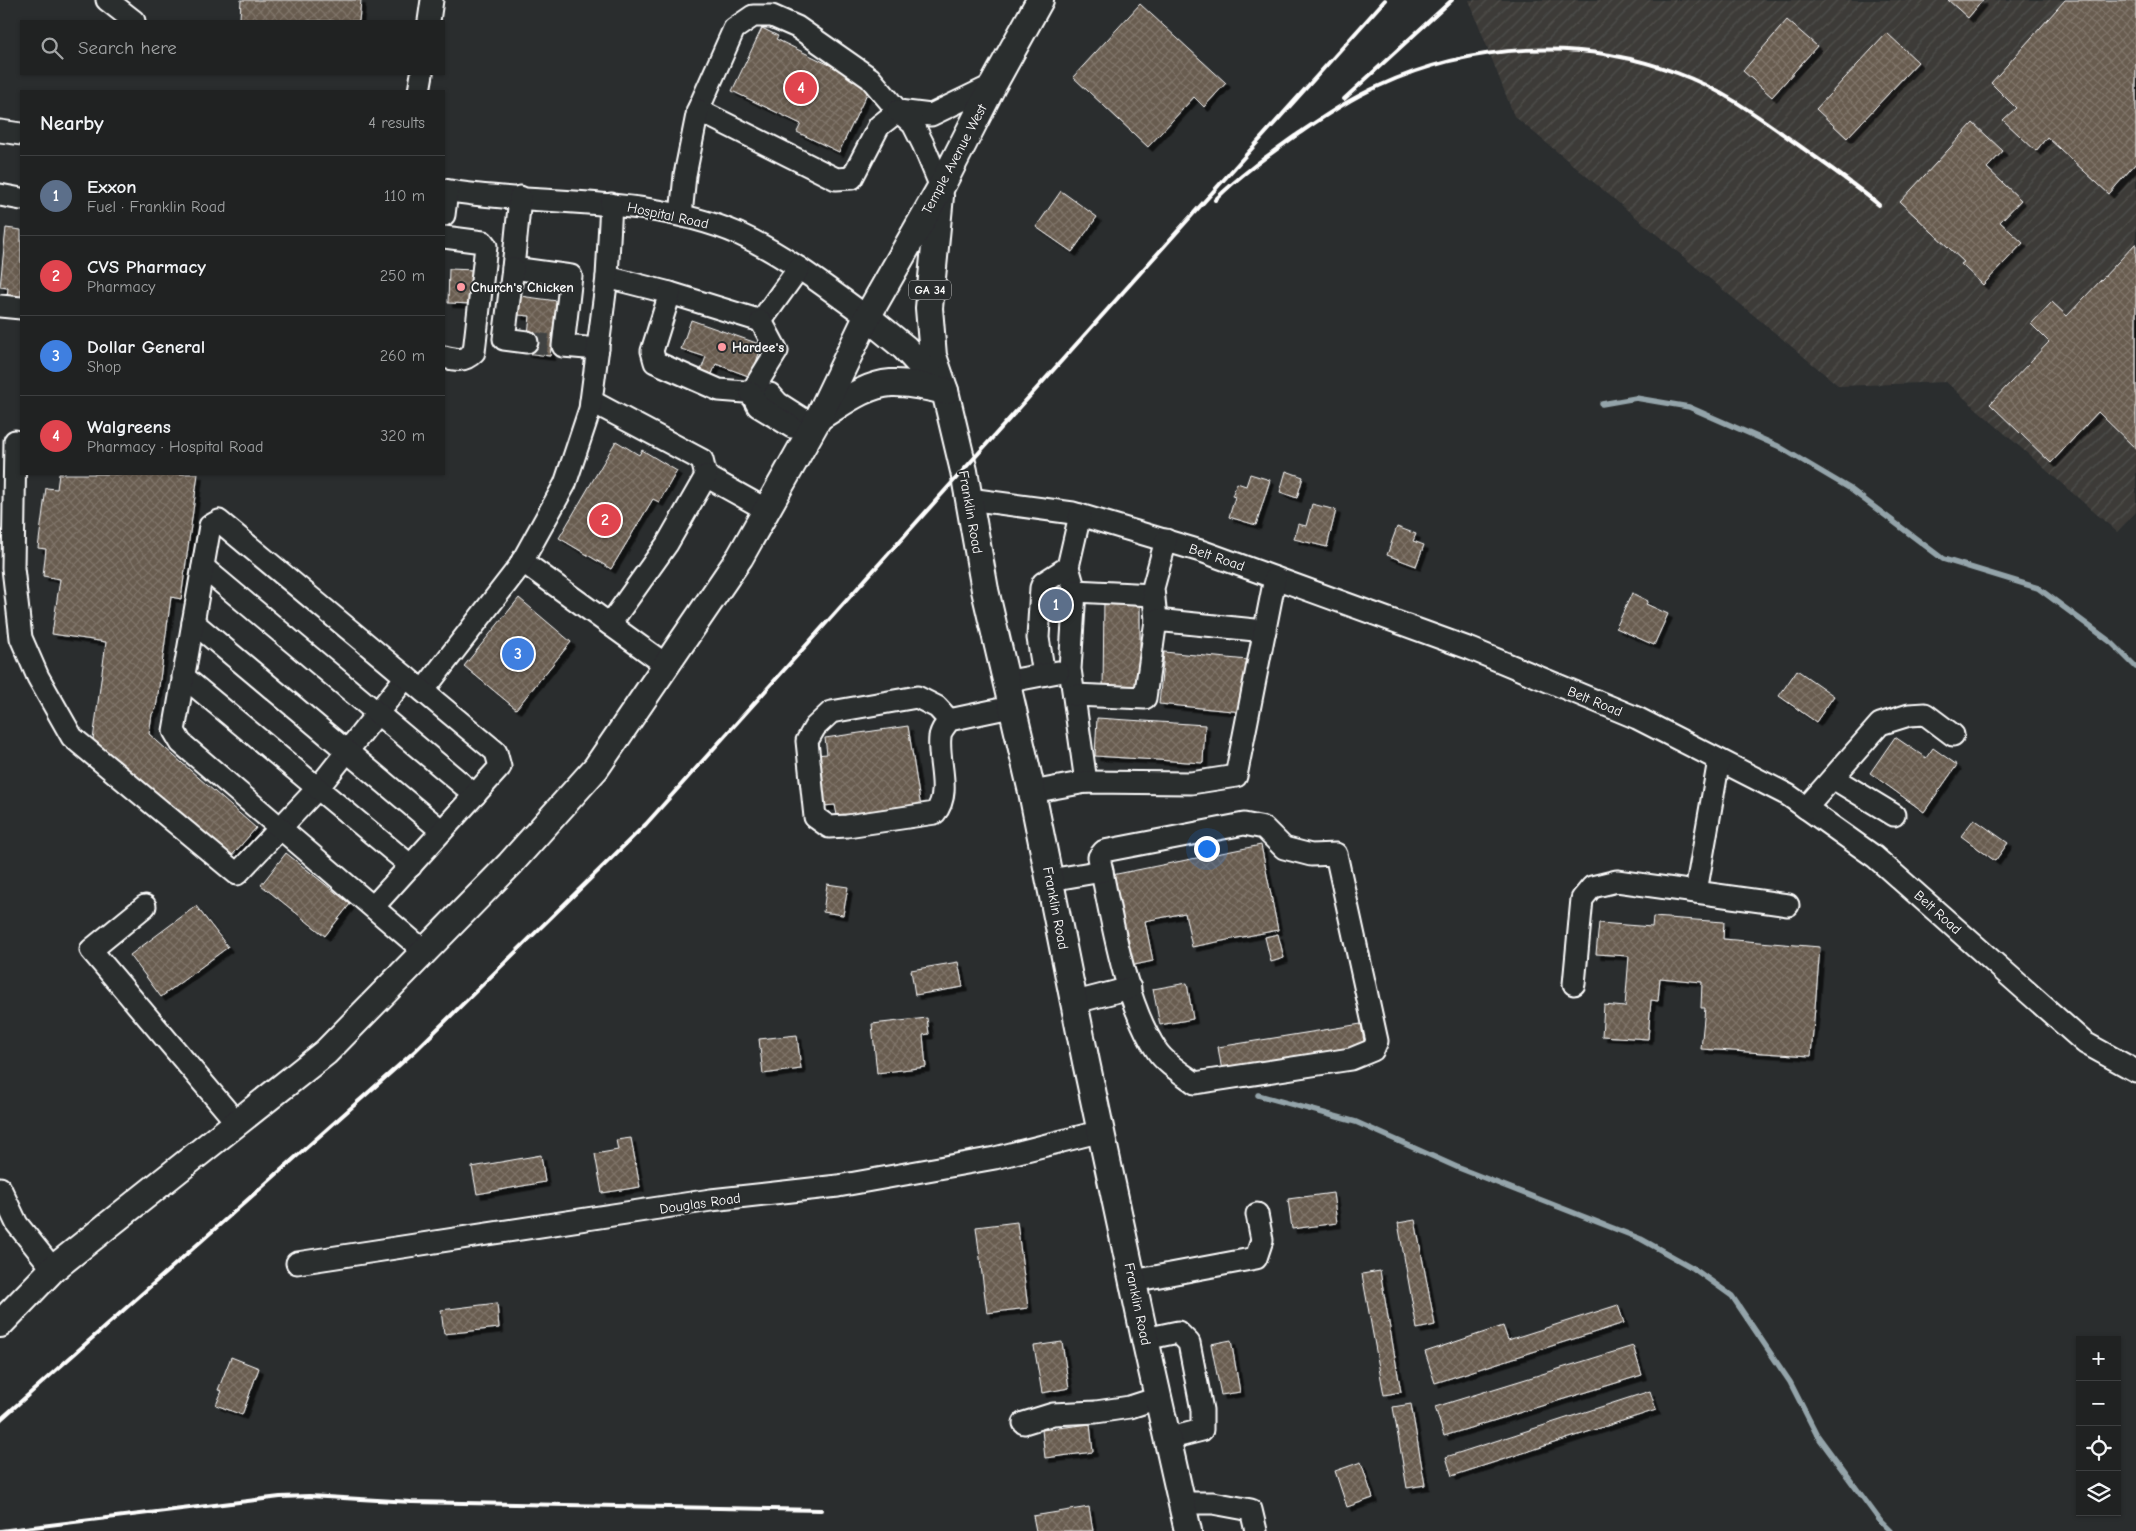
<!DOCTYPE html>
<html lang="en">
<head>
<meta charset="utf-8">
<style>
	:root { --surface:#202222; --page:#2d2f2f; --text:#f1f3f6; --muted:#a2a4a5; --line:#3d3f40; --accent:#ea580c }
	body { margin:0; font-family:"Comic Neue",sans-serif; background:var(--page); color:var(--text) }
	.controls { position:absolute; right:15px; bottom:15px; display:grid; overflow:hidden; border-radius:0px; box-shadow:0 1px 4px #0004 }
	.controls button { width:45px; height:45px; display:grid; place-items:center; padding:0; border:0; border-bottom:1px solid var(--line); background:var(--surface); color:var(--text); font:25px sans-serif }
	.you { position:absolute; left:1206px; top:848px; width:18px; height:18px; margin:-12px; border:4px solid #fff; border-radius:50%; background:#1a73e8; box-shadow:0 0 0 8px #1a73e833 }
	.badge { display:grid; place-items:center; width:32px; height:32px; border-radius:50%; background:var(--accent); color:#fff; font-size:16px; font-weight:700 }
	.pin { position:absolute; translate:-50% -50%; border:2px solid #fff; box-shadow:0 1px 5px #0006 }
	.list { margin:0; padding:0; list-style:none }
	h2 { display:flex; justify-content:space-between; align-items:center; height:65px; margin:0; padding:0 20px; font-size:21px }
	h2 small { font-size:16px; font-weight:400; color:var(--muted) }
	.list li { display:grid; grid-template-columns:32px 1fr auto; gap:15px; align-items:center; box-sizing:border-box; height:80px; padding:0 20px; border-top:1px solid var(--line) }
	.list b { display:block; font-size:19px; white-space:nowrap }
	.list p { margin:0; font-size:16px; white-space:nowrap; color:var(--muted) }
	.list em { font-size:16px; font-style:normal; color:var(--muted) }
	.icon { flex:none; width:28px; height:28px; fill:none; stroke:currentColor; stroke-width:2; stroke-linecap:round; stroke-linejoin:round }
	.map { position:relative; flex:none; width:2136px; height:1531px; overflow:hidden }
	.search { position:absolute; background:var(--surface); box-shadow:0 1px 4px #0004; left:20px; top:20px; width:425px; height:55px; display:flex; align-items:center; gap:12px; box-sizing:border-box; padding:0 18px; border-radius:0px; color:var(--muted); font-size:19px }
	.panel { position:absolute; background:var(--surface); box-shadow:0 1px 4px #0004; left:20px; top:90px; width:425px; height:385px; border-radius:0px }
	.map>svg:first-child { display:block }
	.industrial { fill:url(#industrial-furrows) }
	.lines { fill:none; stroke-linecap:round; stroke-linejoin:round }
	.stream { stroke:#94a4aa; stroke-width:5.5 }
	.building { fill:url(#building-cross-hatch); stroke:#fff; filter:url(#shadow) }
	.minor-tunnel { stroke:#3f4243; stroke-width:21; stroke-dasharray:21 11; stroke-linecap:butt }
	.minor-casing { stroke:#fff; stroke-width:25 }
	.major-casing { stroke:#fff; stroke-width:30 }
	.minor { stroke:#2a2d2e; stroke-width:21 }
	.major { stroke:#2a2d2e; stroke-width:26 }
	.rail { stroke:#fff; stroke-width:4 }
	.poi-dot { fill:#ff9aa2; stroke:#2a2d2e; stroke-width:2 }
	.labels { text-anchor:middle; stroke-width:4; stroke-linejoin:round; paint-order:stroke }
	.shield { fill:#2a2d2e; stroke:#bfc0c0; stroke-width:1 }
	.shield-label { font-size:12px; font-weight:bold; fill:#fff }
	.street-label { font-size:14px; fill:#fff; stroke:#2a2d2e }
	.poi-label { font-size:14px; font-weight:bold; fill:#fff; stroke:#2a2d2e; text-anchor:start }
</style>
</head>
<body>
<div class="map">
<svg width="2136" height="1531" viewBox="0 0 2136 1531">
	<defs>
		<pattern id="industrial-furrows" width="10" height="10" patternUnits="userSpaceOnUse" patternTransform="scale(1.25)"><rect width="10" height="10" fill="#3d3b38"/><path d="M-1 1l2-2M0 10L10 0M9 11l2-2" fill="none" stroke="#504f4c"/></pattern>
		<pattern id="building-cross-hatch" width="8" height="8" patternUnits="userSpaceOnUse" patternTransform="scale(1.25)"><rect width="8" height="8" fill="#685b4f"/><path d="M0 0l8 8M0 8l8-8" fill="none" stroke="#7f7469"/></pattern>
		<filter id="shadow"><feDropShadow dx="4.5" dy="4.5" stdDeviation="0" flood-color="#0009"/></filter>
	</defs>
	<rect width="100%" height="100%" fill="#2a2d2e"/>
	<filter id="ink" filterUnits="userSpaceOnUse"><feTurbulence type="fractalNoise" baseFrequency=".02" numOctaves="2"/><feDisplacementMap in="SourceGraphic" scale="10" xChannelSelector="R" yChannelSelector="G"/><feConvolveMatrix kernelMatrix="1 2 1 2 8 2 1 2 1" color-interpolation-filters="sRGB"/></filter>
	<g filter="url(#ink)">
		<polygon class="industrial" points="1469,0 2136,0 2136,512 2117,532 1946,382 1839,386 1514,116"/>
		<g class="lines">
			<g class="stream">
				<polyline points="1602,404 1636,398 1689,407 1778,446 1849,488 1943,559 2038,588 2112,643 2136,667"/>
				<polyline points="1258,1095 1356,1122 1459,1168 1641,1239 1693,1268 1732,1296 1790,1382 1817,1435 1881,1522 1890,1531"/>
			</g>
		</g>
		<g class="building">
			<polygon points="241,0 361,0 359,21 234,21 240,19"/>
			<polygon points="1948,0 1983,0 1968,18"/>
			<polygon points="2065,0 2136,0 2136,163 2109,194 2047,137 2036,151 2003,120 2016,108 1991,83"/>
			<polygon points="1140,4 1226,83 1204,107 1194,97 1148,147 1073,77"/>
			<polygon points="1787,20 1817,46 1772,97 1743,71"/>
			<polygon points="762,28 778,36 776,39 871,85 839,152 797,132 801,124 732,91"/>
			<polygon points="1887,33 1918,62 1847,138 1816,109"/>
			<polygon points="1973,123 2003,151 1987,168 2021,200 2000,222 2023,243 1983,285 1961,264 1964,262 1900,202"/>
			<polygon points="1061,191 1097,217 1072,252 1036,227"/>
			<polygon points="6,228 21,230 21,299 7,297 8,288 0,287"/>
			<polygon points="2136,243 2136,449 2098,412 2051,463 1990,404 2049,342 2031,324 2052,302 2067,316"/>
			<polygon points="449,269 475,270 474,304 448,303"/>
			<polygon points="520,296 557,301 550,356 526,353 530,316 518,315"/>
			<polygon points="691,320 762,345 751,377 716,364 712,374 701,370 706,357 681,349"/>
			<polygon points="616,441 639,455 642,450 677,471 659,502 653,499 611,569 559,538"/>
			<polygon points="1286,471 1303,477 1297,498 1280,492"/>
			<polygon points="59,474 198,474 181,599 171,597 156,709 152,714 149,734 256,828 229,859 93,740 106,642 52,634 60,579 43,576 46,549 38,548 46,488 57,489"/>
			<polygon points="1250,474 1270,480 1256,525 1229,517 1235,497 1232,496 1237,483 1246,486"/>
			<polygon points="1312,504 1336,510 1327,547 1294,539 1298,524 1306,526"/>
			<polygon points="1397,527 1416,534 1413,541 1424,545 1416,566 1387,555"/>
			<polygon points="1632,593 1648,601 1646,604 1668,614 1654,645 1616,628"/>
			<polygon points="1104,597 1140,597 1140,693 1103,692"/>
			<polygon points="519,598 571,642 516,709 464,666"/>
			<polygon points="1164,652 1248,660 1243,712 1159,704"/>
			<polygon points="1797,670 1834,696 1816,722 1779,696"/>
			<polygon points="1097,718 1205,725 1203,763 1095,756"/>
			<polygon points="908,726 921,808 838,820 835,805 823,806 815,755 827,754 825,738"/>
			<polygon points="1895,737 1926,758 1933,748 1957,765 1924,812 1870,773"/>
			<polygon points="1974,819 2008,843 1995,861 1961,836"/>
			<polygon points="1261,845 1278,930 1192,947 1185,913 1145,921 1153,961 1130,966 1112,875"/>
			<polygon points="286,853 350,904 325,936 261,885"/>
			<polygon points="827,884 848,887 843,915 823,912"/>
			<polygon points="196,906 228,947 161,997 130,955"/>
			<polygon points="1653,917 1724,922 1723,939 1820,947 1811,1056 1701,1049 1705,1008 1701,1008 1702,982 1660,978 1658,1001 1651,1000 1648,1039 1602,1036 1604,1005 1625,1007 1629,956 1596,954 1599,923 1652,927"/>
			<polygon points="1278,934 1284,958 1271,962 1265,937"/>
			<polygon points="958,962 963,987 915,995 911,970"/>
			<polygon points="1187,983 1193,1019 1160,1025 1153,989"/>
			<polygon points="927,1018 929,1034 923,1035 926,1067 877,1073 872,1024"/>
			<polygon points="1361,1024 1365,1047 1222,1071 1218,1047"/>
			<polygon points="797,1035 801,1069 763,1074 759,1039"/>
			<polygon points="631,1138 640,1187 602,1193 595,1154 618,1150 616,1140"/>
			<polygon points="541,1155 545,1182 477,1194 472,1167"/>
			<polygon points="1333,1193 1337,1223 1292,1229 1288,1199"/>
			<polygon points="1415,1220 1435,1325 1417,1329 1398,1223"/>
			<polygon points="1017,1222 1028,1308 987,1313 976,1227"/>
			<polygon points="1380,1271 1401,1392 1384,1395 1362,1274"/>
			<polygon points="497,1303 499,1328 444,1334 441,1310"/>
			<polygon points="1618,1305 1624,1323 1435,1383 1425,1352 1503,1326 1508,1340"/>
			<polygon points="1231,1340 1240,1392 1221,1395 1211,1344"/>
			<polygon points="1062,1342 1069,1388 1042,1393 1034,1346"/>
			<polygon points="1633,1346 1642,1375 1444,1436 1435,1407"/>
			<polygon points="231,1357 259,1368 242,1415 216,1405 222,1391 218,1390"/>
			<polygon points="1650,1391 1656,1410 1452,1476 1446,1457"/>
			<polygon points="1411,1404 1425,1485 1407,1488 1393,1407"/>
			<polygon points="1090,1424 1093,1452 1045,1458 1042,1430"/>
			<polygon points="1361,1462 1373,1498 1347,1507 1335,1471"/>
			<polygon points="1089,1507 1093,1531 1036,1531 1033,1516"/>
		</g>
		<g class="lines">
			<polyline class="minor-tunnel" points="527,342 551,345"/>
			<g class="minor-casing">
				<g id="minor">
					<polyline points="107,0 134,21"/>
					<polygon points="753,16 772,16 797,27 870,78 898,111 879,126 852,178 836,179 698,110 734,29"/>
					<polyline points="429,21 432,0"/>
					<polyline points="419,91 422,74"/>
					<polyline points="898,111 931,115 993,85"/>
					<polyline points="898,111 913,124 923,144 941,187"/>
					<polyline points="0,131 21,134"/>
					<path d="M444 190C542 207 645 194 739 234 785 255 826 287 867 317"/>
					<polyline points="0,195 21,199"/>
					<polyline points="520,197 513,268 571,276 563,346 598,349"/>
					<polyline points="444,215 447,191"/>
					<polyline points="681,215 685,175 698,110"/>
					<path d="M444 237 483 242 486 246 474 352C464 362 456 360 444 357"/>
					<polyline points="513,268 504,339 527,342"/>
					<polyline points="607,277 670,293 761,321 799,268"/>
					<polyline points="670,293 652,351 655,362 719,390 770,394 778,403 814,426"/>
					<polyline points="0,306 21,308"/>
					<polyline points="751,393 777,351 761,321"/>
					<polyline points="751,393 758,406 792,427"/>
					<polyline points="591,401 702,460 706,476 767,510"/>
					<polyline points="15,441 13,568 21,638 38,677 72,737 237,874 318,788 406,677"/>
					<polyline points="969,499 1073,513 1204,552 1471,649 1637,718 1788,795 1875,857 2085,1043 2136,1071"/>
					<polyline points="1080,515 1068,567 1075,591 1070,669 1086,782"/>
					<polyline points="522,561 666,665"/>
					<polyline points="203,567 475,795"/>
					<polyline points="1075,591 1153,595"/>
					<polyline points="1156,620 1153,588 1166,540"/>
					<polyline points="193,622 442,831"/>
					<polyline points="610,624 667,544 706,476"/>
					<polyline points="1044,674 1038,638 1041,588 1043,583 1068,567"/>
					<polyline points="183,676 411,866"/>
					<polyline points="1005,682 1058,672"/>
					<polyline points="423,691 519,567 565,484 590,409 607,277 611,204"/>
					<polyline points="1074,695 1145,698 1156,620 1265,631"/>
					<path d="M949 720C946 725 940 731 940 737 937 761 952 793 935 813L847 826 829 827 815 817 807 741 815 727 831 712 917 697 937 707 949 720 1011 707"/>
					<polyline points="1833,778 1894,815"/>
					<polyline points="1032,792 1086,782 1191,783 1236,776 1275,578"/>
					<polyline points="1806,808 1880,724 1909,715 1925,714 1953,735"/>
					<path d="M1244 824 1264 828 1284 848 1311 855 1336 854 1377 1041 1373 1050 1351 1059 1195 1083C1183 1074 1166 1064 1157 1051 1124 1002 1111 915 1099 857L1104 851Z"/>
					<polyline points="1050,880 1102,871"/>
					<polyline points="1696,892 1719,760"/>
					<polyline points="145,906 91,950 237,1123"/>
					<polyline points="373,907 500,767 496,752 219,521 210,526 174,731 181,743 424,951"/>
					<polyline points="1574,984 1582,899 1592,887 1617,881 1788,905"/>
					<polyline points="1076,1002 1130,988"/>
					<polyline points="0,1188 17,1224 53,1269"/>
					<polyline points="297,1263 711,1200 838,1186 995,1158 1102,1131"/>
					<polyline points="1133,1281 1256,1258 1262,1240 1257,1214"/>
					<polyline points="1145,1339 1178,1332 1189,1343 1202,1410 1202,1430 1167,1439"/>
					<polyline points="1024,1423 1053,1414 1096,1412 1130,1407 1158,1398"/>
					<polyline points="1182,1503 1213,1503 1251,1510 1256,1531"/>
				</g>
			</g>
			<g class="major-casing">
				<g id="major">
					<polyline points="940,196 929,308 933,356 945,391 964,471 985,590 1032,792 1086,1062 1145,1339 1188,1531"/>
					<polyline points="867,317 905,348 939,385"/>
					<path d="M819 417C841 404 864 385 891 383 909 382 927 387 945 391"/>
					<polyline points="0,1324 53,1269 326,1052 510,864 596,768 740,557 819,417 867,317 941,187 993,85 1040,0"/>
				</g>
			</g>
			<use href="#minor" class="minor"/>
			<use href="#major" class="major"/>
			<g class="rail">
				<polyline points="1344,99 1452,0"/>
				<path d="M1215 200C1239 176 1267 156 1295 136 1322 118 1349 99 1379 86 1472 43 1581 37 1677 73 1722 89 1759 117 1797 144 1825 164 1853 183 1879 205"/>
				<polyline points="0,1420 415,1051 646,824 1385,0"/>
				<polyline points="0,1531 280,1497 309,1496 411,1502 821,1510"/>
			</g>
		</g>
	</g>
	<g class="poi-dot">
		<circle cx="461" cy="287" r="5"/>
		<circle cx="722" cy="347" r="5"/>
	</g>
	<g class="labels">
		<rect class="shield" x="909" y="280.5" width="42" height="19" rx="4"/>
		<g class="shield-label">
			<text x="930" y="294">GA 34</text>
		</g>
		<g class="street-label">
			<text transform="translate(954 159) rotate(-62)" y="5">Temple Avenue West</text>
			<text transform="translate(668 215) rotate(12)" y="5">Hospital Road</text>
			<text transform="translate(971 512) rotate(80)" y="5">Franklin Road</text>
			<text transform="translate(1217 557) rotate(19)" y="5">Belt Road</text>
			<text transform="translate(1595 701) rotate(22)" y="5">Belt Road</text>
			<text transform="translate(1056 908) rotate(79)" y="5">Franklin Road</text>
			<text transform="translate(1938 912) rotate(42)" y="5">Belt Road</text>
			<text transform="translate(700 1203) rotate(-8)" y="5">Douglas Road</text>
			<text transform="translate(1138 1304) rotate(78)" y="5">Franklin Road</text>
		</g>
		<g class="poi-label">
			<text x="471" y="292">Church's Chicken</text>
			<text x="732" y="352">Hardee's</text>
		</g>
	</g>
</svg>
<div class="controls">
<button>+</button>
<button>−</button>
<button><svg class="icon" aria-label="locate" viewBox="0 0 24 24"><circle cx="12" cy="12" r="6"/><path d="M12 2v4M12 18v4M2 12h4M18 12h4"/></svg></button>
<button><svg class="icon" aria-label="layers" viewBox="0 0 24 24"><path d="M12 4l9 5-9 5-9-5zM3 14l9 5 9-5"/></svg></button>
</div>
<div class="you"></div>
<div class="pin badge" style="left:1056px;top:605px;background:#5c6f8a">1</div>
<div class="pin badge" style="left:605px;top:520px;background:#e0444e">2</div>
<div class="pin badge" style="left:518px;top:654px;background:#3f7fe0">3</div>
<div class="pin badge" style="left:801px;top:88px;background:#e0444e">4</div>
<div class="search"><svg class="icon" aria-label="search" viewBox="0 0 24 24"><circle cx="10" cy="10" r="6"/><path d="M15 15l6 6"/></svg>Search here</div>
<section class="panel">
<h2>Nearby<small>4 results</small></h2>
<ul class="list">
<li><span class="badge" style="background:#5c6f8a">1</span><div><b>Exxon</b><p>Fuel · Franklin Road</p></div><em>110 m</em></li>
<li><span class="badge" style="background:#e0444e">2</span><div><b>CVS Pharmacy</b><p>Pharmacy</p></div><em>250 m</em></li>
<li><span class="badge" style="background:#3f7fe0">3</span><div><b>Dollar General</b><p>Shop</p></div><em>260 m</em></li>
<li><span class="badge" style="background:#e0444e">4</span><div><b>Walgreens</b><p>Pharmacy · Hospital Road</p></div><em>320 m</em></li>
</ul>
</section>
</div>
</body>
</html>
